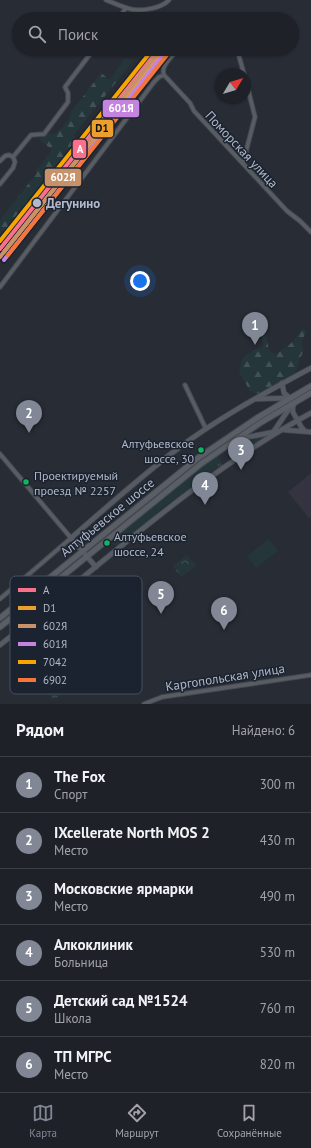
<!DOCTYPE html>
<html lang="ru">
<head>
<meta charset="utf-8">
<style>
	:root { --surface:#1e2128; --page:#2b2e34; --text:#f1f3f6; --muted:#a1a3a8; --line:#3c3e45; --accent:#818794 }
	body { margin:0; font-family:"PT Sans",sans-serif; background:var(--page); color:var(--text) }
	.compass { position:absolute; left:215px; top:68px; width:36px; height:36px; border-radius:50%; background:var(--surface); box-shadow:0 1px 3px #0004; rotate:52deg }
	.you { position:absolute; left:140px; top:281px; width:14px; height:14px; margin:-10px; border:3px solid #fff; border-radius:50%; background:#1a73e8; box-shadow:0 0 0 6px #1a73e833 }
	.badge { display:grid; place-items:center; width:26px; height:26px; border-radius:50%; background:var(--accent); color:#fff; font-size:13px; font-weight:700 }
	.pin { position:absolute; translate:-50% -33px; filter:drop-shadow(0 1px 2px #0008) }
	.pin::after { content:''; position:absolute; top:21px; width:14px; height:12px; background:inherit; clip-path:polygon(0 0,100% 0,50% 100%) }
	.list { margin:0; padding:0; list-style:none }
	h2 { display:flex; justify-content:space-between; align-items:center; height:52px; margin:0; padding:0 16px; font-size:17px }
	h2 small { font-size:13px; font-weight:400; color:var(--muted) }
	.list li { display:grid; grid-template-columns:26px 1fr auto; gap:12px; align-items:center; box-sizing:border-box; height:56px; padding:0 16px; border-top:1px solid var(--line) }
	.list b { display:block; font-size:15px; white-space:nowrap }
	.list p { margin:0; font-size:13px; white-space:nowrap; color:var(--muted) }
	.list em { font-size:13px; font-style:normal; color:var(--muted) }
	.icon { flex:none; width:22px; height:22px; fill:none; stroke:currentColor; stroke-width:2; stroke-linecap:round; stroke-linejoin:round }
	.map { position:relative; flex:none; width:311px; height:704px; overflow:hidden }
	.search { position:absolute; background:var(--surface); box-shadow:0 1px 3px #0004; left:12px; right:12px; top:12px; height:44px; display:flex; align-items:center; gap:10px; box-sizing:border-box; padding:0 14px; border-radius:22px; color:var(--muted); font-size:15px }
	.sheet { height:388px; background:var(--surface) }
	nav { display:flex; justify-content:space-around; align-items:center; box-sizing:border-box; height:56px; border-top:1px solid var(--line); background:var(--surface); font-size:11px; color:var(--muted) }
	nav a { display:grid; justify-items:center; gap:2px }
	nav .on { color:var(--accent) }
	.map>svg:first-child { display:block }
	.medical { fill:#343441 }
	.grass { fill:url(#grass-tufts) }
	.forest { fill:url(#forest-firs) }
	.park { fill:url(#park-crowns) }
	.pitch { fill:#25363b }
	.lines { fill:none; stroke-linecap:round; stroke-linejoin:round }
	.stream { stroke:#35445e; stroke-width:1 }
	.street-casing { stroke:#44474e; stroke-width:5.5 }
	.secondary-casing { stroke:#44474e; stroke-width:6 }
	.primary-casing { stroke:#454952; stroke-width:7 }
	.street { stroke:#585c63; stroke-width:3.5 }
	.secondary { stroke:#565a62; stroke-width:4.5 }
	.primary { stroke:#5a5e65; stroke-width:5 }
	.rail-1-casing { stroke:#1b2330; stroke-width:7 }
	.rail-2-casing { stroke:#1b2330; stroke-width:7 }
	.rail-3-casing { stroke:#1b2330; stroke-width:7 }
	.rail-4-casing { stroke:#1b2330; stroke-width:7 }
	.rail-5-casing { stroke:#1b2330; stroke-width:7 }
	.rail-6-casing { stroke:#1b2330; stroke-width:7 }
	.rail-1 { stroke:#fa708b; stroke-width:4 }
	.rail-2 { stroke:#ed9f2d; stroke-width:4 }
	.rail-3 { stroke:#c7916a; stroke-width:4 }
	.rail-4 { stroke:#c483df; stroke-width:4 }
	.rail-5 { stroke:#f7a600; stroke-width:4 }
	.rail-6 { stroke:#f5763a; stroke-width:4 }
	.stop-dot { fill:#b1b8c7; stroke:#1b2330; stroke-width:1.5 }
	.bus-dot { fill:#13b361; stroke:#1b2330; stroke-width:1.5 }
	.labels { text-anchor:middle; stroke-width:3; stroke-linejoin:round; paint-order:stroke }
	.bus-label { font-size:12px; fill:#b1b8c7; stroke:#1b2330; text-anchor:start }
	.street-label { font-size:13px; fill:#b1b8c7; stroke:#1b2330 }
	.stop-label { font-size:13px; font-weight:bold; fill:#b1b8c7; stroke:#1b2330; text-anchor:start }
	.key { fill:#1b2330; stroke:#48505d; stroke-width:1 }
	.key-label { font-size:11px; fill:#b1b8c7 }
	.line-badge { stroke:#1b2330; stroke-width:1.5 }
	.badge-label { font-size:11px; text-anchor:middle; font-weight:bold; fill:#fff }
	.pale-badge-label { font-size:11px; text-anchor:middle; font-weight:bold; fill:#111 }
</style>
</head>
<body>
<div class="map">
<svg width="311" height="704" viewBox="0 0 311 704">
	<defs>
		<pattern id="grass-tufts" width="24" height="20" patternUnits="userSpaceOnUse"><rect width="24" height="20" fill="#25363b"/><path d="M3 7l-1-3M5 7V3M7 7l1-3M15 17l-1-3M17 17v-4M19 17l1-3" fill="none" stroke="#425156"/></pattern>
		<pattern id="forest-firs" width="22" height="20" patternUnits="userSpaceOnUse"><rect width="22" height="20" fill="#25363b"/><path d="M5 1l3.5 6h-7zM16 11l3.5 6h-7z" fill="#425156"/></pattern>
		<pattern id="park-crowns" width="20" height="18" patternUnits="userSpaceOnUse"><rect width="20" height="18" fill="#25363b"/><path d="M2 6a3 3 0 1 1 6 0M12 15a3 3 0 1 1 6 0" fill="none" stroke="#425156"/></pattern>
	</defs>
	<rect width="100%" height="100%" fill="#282c35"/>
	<polygon class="medical" points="311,473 311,516 309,518 288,492"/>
	<g class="grass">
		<polygon points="263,436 264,437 238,455 230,449 238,440"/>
		<polygon points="219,455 218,459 221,459 221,464 223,466 221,468 219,466 208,474 209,476 174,502 172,501 156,513 158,515 118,547 111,543 119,535 118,533 211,458 212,460"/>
	</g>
	<g class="forest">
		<polygon points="125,58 133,61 73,136 78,139 72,146 69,155 22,213 20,212 9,225 11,227 4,236 2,236 0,238 0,220 37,173 36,171 52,150 39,139 46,133 55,134 62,128 69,119 72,111 101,73 110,80"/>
		<path d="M263 328 265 330 269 350 274 354C283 353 298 337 302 329H304L307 332C296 345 308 350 299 359V364L293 376 259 394 250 391 239 372 242 360 246 355 262 346 263 344 261 330Z"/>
	</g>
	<g class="park">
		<polygon points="187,555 196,566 181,577 173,566"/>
		<polygon points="46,648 74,684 54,700 26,665"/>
	</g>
	<polygon class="pitch" points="269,539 278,551 256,568 247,556"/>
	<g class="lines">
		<polyline class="stream" points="143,56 154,65 153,71"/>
		<g class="street-casing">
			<g id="street">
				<path d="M106 0C114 3 122 7 130 9 141 12 162 8 169 0"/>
				<polyline points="118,19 126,8"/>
				<path d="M178 49C173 56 160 66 164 75L190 103 194 111 287 211 300 221 311 232"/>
				<polyline points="237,49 244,74"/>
				<polyline points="13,157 31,135 44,134 68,102 68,93 65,87 94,49"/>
				<polyline points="0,161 5,156 9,155 13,157 15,162 13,168 0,184"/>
				<polyline points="243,163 255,117 245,77"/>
				<polyline points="0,287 154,82 159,77 164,75"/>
				<polyline points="185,385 206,429"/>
				<polyline points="0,454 71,538 0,599"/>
				<polyline points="144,704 162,697 311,675"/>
			</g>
		</g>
		<g class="secondary-casing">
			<g id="secondary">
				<polyline points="282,383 284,393 290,398"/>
				<polyline points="255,399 290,398"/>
				<path d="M294 404C291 410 293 413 297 419 300 423 299 426 304 430"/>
				<polyline points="285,430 311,432"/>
				<polyline points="272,434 291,406"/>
				<polyline points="238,439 274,432"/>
				<path d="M96 567 71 538C106 508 140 477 176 450 218 418 265 393 311 368"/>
				<path d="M0 645C101 565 197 475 311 413"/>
			</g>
		</g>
		<g class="primary-casing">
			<g id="primary">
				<polyline points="0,618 198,458 257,418 311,386"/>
				<polyline points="0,627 202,463 260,423 311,393"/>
			</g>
		</g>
		<use href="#street" class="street"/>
		<use href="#secondary" class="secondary"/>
		<use href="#primary" class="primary"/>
		<g class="rail-1-casing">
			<polyline id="rail-1" points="0,249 159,49"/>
		</g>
		<g class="rail-2-casing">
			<polyline id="rail-2" points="4,252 163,52"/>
		</g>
		<g class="rail-3-casing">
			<polyline id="rail-3" points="0,257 79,157 113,110 161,49"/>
		</g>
		<g class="rail-4-casing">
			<polyline id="rail-4" points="4,260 83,160 117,113 165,52"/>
		</g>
		<g class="rail-5-casing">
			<polyline id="rail-5" points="0,241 153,49"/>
		</g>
		<g class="rail-6-casing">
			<polyline id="rail-6" points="8,255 167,55"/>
		</g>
		<use href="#rail-1" class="rail-1"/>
		<use href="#rail-2" class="rail-2"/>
		<use href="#rail-3" class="rail-3"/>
		<use href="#rail-4" class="rail-4"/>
		<use href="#rail-5" class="rail-5"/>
		<use href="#rail-6" class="rail-6"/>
	</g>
	<circle class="stop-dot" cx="37" cy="203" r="5"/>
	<g class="bus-dot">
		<circle cx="201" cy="450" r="3.5"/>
		<circle cx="26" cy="482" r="3.5"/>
		<circle cx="107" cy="543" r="3.5"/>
	</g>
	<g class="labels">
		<g class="bus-label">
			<text x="194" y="448" text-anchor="end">Алтуфьевское<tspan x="194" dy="15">шоссе, 30</tspan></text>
			<text x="34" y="480">Проектируемый<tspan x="34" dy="15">проезд № 2257</tspan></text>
			<text x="114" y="541">Алтуфьевское<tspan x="114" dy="15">шоссе, 24</tspan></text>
		</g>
		<g class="street-label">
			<text transform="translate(242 149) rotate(47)" y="5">Поморская улица</text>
			<text transform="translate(107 517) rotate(-39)" y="5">Алтуфьевское шоссе</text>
			<text transform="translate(225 677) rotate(-9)" y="5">Каргопольская улица</text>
		</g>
		<g class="stop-label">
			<text x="46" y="208">Дегунино</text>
		</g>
	</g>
	<rect x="10" y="576" width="132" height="118" rx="6" class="key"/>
	<rect x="18" y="588" width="18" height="4" fill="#fa708b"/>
	<rect x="18" y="606" width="18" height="4" fill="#ed9f2d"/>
	<rect x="18" y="624" width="18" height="4" fill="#c7916a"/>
	<rect x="18" y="642" width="18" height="4" fill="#c483df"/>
	<rect x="18" y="660" width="18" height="4" fill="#f7a600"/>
	<rect x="18" y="678" width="18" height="4" fill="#f5763a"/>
	<g class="key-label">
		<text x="43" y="594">A</text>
		<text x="43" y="612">D1</text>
		<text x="43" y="630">602Я</text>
		<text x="43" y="648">601Я</text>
		<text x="43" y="666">7042</text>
		<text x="43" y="684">6902</text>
	</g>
	<g class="line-badge">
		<rect x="102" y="99" width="38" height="19" rx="4" fill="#c483df"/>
		<rect x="91" y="119" width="23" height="19" rx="4" fill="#ed9f2d"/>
		<rect x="72" y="139" width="15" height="20" rx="4" fill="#fa708b"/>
		<rect x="44" y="168" width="38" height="19" rx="4" fill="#c7916a"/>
	</g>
	<g class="badge-label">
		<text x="121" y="112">601Я</text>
		<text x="80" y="153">A</text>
		<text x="63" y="181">602Я</text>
	</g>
	<g class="pale-badge-label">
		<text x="102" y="132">D1</text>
	</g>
</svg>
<svg class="compass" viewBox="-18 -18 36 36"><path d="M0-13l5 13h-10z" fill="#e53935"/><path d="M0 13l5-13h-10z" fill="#a1a3a8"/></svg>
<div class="you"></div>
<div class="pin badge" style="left:255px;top:345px">1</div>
<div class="pin badge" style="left:29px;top:433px">2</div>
<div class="pin badge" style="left:241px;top:470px">3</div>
<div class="pin badge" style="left:205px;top:505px">4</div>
<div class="pin badge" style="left:161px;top:614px">5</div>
<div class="pin badge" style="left:224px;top:630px">6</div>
<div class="search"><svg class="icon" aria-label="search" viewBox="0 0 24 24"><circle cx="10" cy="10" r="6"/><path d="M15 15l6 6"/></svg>Поиск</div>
</div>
<section class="sheet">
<h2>Рядом<small>Найдено: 6</small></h2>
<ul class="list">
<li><span class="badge">1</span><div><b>The Fox</b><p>Спорт</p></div><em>300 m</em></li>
<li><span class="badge">2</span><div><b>IXcellerate North MOS 2</b><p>Место</p></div><em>430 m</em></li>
<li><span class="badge">3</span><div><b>Московские ярмарки</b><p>Место</p></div><em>490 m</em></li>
<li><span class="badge">4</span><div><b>Алкоклиник</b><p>Больница</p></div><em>530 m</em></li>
<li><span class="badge">5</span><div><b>Детский сад №1524</b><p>Школа</p></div><em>760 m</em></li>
<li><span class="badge">6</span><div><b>ТП МГРС</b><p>Место</p></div><em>820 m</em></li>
</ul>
</section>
<nav>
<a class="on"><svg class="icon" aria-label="map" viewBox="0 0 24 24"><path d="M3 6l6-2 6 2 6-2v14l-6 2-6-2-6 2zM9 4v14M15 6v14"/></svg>Карта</a>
<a><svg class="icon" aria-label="directions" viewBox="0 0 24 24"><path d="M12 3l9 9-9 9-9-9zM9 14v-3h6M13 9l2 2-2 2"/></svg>Маршрут</a>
<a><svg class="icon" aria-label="saved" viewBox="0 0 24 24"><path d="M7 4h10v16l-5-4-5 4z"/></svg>Сохранённые</a>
</nav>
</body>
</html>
